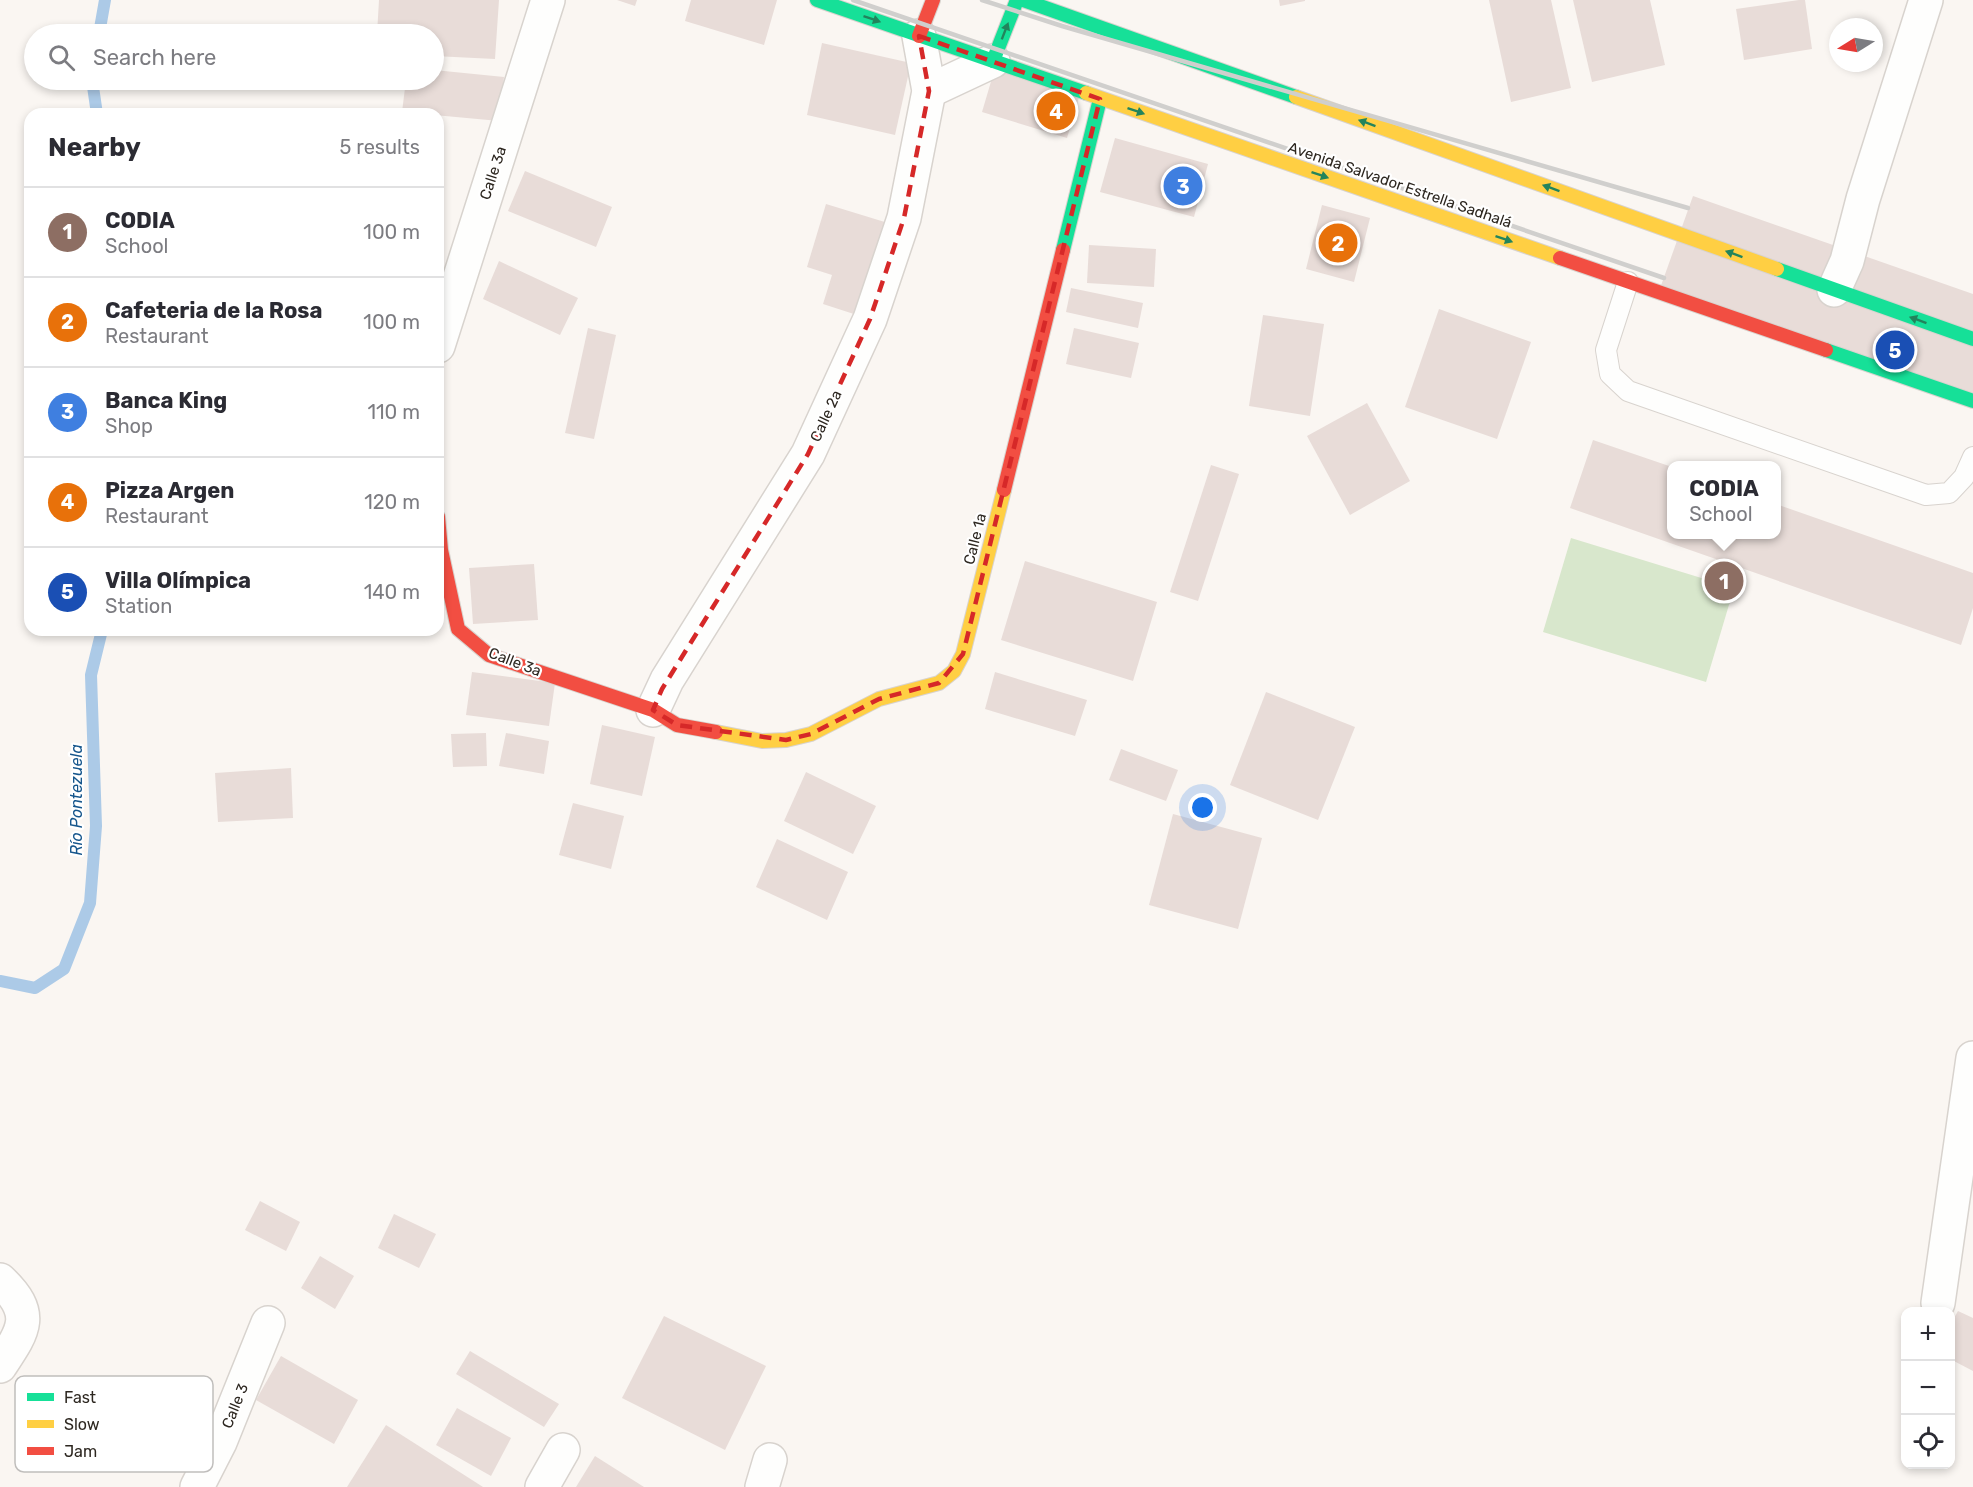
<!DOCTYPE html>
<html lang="en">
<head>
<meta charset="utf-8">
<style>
	:root { --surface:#fff; --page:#f7f7f7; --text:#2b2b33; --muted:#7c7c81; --line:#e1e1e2; --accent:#1a73e8 }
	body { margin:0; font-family:Rubik,sans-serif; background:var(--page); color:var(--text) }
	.controls { position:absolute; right:18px; bottom:18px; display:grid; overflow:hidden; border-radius:12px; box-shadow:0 3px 9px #0003 }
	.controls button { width:54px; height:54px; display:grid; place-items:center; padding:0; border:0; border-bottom:2px solid var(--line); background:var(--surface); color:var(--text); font:30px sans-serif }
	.compass { position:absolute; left:1829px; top:18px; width:54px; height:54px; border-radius:50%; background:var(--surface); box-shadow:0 3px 9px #0003; rotate:259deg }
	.you { position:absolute; left:1203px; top:808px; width:21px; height:21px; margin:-15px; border:4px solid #fff; border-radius:50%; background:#1a73e8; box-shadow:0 0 0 9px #1a73e833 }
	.badge { display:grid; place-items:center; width:39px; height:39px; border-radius:50%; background:var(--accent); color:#fff; font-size:20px; font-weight:700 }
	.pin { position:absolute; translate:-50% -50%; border:3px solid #fff; box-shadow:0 2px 6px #0006 }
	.popup { position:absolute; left:1667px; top:461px; width:114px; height:78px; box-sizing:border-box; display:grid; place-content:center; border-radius:12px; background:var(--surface); filter:drop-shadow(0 2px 4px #0005); font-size:20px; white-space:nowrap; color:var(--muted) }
	.popup b { font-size:22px; color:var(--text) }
	.popup::after { content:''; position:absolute; left:50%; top:100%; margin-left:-12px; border:12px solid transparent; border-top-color:var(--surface) }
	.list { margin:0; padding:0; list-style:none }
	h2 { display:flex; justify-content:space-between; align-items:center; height:78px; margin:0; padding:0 24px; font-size:26px }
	h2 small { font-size:20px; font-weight:400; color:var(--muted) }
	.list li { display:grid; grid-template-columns:39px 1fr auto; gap:18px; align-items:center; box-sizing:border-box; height:90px; padding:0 24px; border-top:2px solid var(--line) }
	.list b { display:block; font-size:22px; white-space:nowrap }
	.list p { margin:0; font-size:20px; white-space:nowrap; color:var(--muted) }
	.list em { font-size:20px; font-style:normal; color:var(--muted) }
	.icon { flex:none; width:33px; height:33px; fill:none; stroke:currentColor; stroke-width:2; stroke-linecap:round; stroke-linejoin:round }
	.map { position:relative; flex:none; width:1973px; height:1487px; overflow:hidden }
	.search { position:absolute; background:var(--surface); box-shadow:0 3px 9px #0003; left:24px; top:24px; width:420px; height:66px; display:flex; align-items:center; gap:15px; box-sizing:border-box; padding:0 21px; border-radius:33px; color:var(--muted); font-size:22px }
	.panel { position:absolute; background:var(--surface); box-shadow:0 3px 9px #0003; left:24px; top:108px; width:420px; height:528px; border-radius:18px }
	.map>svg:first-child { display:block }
	.green { fill:#d8e7cc }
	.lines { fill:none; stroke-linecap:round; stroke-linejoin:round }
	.stream { stroke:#accae7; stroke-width:12 }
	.building { fill:#e8dcd8 }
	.lane-casing { stroke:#d8d3ce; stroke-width:22 }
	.street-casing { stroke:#d8d3ce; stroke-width:36 }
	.fast-casing { stroke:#d8d3ce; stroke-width:16 }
	.slow-casing { stroke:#d8d3ce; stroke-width:16 }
	.jam-casing { stroke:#d8d3ce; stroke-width:16 }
	.lane { stroke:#fefefd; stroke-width:20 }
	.street { stroke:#fefefd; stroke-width:33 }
	.fast { stroke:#16e098; stroke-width:14 }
	.slow { stroke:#ffcf43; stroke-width:14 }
	.jam { stroke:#f24e42; stroke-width:14 }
	.rail { stroke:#d0cfcd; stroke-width:4.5 }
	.oneway { fill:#22845c }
	.marked { fill:none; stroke:#d62828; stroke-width:4.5; stroke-dasharray:12 8; stroke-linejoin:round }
	.labels { text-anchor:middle; stroke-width:4.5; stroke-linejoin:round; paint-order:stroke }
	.street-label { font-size:15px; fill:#2d2720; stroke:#fff }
	.water-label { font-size:16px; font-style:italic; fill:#16568c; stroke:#fff }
	.key { fill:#fff; stroke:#c0bebc; stroke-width:1.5 }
	.key-label { font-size:16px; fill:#2d2720 }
</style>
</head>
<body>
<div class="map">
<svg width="1973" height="1487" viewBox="0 0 1973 1487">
	<rect width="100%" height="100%" fill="#faf6f2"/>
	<polygon class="green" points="1571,538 1734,588 1706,682 1543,632"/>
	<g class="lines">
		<g class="stream">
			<polyline points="99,34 105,0"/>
			<polyline points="92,80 97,114"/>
			<polyline points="0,981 35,988 64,969 90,903 96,826 91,675 102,630"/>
		</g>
	</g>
	<g class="building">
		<polygon points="379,0 499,0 495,59 434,56 434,34 377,34"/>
		<polygon points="617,0 637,0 635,6"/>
		<polygon points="691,0 777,0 764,45 685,21"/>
		<polygon points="1279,0 1305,0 1305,1 1280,6"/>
		<polygon points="1489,0 1551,0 1571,88 1511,102"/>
		<polygon points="1573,0 1650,0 1665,65 1592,82"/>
		<polygon points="1799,0 1805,0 1812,49 1744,60 1736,9"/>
		<polygon points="822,43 911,63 895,135 807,115"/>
		<polygon points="995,68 1080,94 1067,138 982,112"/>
		<polygon points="434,70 504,77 499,121 402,112 406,80 434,80"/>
		<polygon points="1115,138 1208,164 1194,217 1100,192"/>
		<polygon points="525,171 612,207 596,247 508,211"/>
		<polygon points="1693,196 1973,294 1973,405 1658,294"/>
		<polygon points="826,204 888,223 860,316 823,304 832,275 807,267"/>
		<polygon points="1322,205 1370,218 1354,282 1306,269"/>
		<polygon points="1089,245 1156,249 1154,287 1087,283"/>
		<polygon points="499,261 578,298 560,335 483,299"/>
		<polygon points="1071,288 1143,303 1138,328 1066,312"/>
		<polygon points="1439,309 1531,342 1497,439 1405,407"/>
		<polygon points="1263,315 1324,324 1310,416 1249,406"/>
		<polygon points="588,328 616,335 594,439 565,433"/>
		<polygon points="1074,328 1139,343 1131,378 1066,364"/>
		<polygon points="1367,403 1410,481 1350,515 1307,436"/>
		<polygon points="1593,440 1672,467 1672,534 1776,534 1776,504 1973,573 1973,608 1961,645 1570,508"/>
		<polygon points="1211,465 1239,474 1198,601 1170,592"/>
		<polygon points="1025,561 1157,602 1133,681 1001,640"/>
		<polygon points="534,564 538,620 473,624 469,568"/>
		<polygon points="472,672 555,683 549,726 466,715"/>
		<polygon points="995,672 1087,700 1075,736 985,709"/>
		<polygon points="1266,692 1355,727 1318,820 1230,785"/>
		<polygon points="602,725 655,737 642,796 590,784"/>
		<polygon points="486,733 487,766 453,767 451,734"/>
		<polygon points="506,733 549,741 544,774 499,766"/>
		<polygon points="1121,749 1178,770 1166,801 1109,780"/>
		<polygon points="291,768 293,818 218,822 215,773"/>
		<polygon points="806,772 876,806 853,854 784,821"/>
		<polygon points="573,803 624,816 611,869 559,855"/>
		<polygon points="1173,814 1262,838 1238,929 1149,905"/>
		<polygon points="777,839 848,872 827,920 756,887"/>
		<polygon points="260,1201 300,1222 286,1251 245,1230"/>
		<polygon points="394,1214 436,1234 419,1268 378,1248"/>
		<polygon points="320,1256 354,1276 335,1309 301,1288"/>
		<polygon points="1958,1311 1973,1318 1973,1371 1950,1359 1950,1325"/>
		<polygon points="664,1316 766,1366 725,1450 622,1398"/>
		<polygon points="470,1351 559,1404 544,1427 456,1374"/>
		<polygon points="281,1356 358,1400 334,1444 256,1400"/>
		<polygon points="457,1408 511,1438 491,1476 436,1445"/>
		<polygon points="386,1425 483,1487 347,1487"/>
		<polygon points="595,1456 644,1487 576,1487"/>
	</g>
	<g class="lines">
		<g class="lane-casing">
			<polyline id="lane" points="1628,282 1606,350 1610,374 1628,391 1926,495 1949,493 1964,477 1973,457"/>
		</g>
		<g class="street-casing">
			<g id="street">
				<polyline points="929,91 993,61"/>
				<polyline points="1834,290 1847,261 1863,199 1926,0"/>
				<polyline points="438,346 548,0"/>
				<polyline points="653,710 667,680 808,454 870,319 904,218 929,91 919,36"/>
				<path d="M0 1280C36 1314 24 1330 0 1366"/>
				<polyline points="1938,1303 1973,1058"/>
				<polyline points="197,1487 220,1442 268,1323"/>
				<polyline points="542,1487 563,1450"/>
				<polyline points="762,1487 770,1460"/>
			</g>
		</g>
		<g class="fast-casing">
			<g id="fast">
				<polyline points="817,0 1086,93"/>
				<polyline points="1023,0 1296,97"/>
				<polyline points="993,61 1017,0"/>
				<polyline points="1063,250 1100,99"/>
				<polyline points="1777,269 1973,339"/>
				<polyline points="1826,350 1973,401"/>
			</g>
		</g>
		<g class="slow-casing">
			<g id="slow">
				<polyline points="1086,93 1560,258"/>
				<polyline points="1296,97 1777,269"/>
				<polyline points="716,732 762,741 786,740 811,734 879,699 939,683 954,671 963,654 1004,490"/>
			</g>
		</g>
		<g class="jam-casing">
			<g id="jam">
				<polyline points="919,36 933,0"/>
				<polyline points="1560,258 1826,350"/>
				<polyline points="1004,490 1063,250"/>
				<polyline points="438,517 441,550 458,629 489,655 653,710 677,725 716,732"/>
			</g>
		</g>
		<use href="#lane" class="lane"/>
		<use href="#street" class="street"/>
		<use href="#fast" class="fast"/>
		<use href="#slow" class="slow"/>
		<use href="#jam" class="jam"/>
		<g class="rail">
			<polyline points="853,0 1664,278"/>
			<polyline points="982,0 1062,26 1688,208"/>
		</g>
	</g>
	<defs><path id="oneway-solid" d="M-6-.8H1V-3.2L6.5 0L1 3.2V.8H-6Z" transform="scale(1.5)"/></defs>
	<g class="oneway">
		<use href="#oneway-solid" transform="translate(872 19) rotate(19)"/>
		<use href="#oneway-solid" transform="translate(1005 31) rotate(-69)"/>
		<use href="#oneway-solid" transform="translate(1136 111) rotate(19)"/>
		<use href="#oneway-solid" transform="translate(1367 123) rotate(-160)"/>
		<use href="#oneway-solid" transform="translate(1320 175) rotate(19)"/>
		<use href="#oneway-solid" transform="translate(1551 188) rotate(-160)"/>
		<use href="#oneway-solid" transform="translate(1504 239) rotate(19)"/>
		<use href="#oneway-solid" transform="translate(1734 254) rotate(-160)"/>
		<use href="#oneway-solid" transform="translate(1918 320) rotate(-160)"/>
	</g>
	<path class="marked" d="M919 36 1100 99 963 654 939 683 879 699 811 734 786 740 677 725 653 710 662 689 808 454 870 319 904 218 929 91Z"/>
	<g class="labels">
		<g class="street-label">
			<text transform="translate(493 173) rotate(-72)" y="5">Calle 3a</text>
			<text transform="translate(1400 185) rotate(19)" y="5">Avenida Salvador Estrella Sadhalá</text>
			<text transform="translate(826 416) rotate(-65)" y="5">Calle 2a</text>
			<text transform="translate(975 539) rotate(-76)" y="5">Calle 1a</text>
			<text transform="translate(515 662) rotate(21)" y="5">Calle 3a</text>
			<text transform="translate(235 1406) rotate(-68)" y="5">Calle 3</text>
		</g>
		<g class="water-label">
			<text transform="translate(76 800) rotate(-90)" y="6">Río Pontezuela</text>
		</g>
	</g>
	<rect x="15" y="1376" width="198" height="96" rx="9" class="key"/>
	<rect x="27" y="1393" width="27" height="8" fill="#16e098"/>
	<rect x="27" y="1420" width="27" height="8" fill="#ffcf43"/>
	<rect x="27" y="1447" width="27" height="8" fill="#f24e42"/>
	<g class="key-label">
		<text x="64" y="1403">Fast</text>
		<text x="64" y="1430">Slow</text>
		<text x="64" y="1457">Jam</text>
	</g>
</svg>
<div class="controls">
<button>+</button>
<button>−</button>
<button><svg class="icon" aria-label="locate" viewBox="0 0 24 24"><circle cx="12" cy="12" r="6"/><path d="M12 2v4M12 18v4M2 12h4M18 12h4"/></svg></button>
</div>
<svg class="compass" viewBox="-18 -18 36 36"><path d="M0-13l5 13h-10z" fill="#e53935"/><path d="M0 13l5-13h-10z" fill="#7c7c81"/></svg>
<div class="you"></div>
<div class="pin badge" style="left:1724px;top:581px;background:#8d6e63">1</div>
<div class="popup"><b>CODIA</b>School</div>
<div class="pin badge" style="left:1338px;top:243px;background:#e8710a">2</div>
<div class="pin badge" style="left:1183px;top:186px;background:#3f7fe0">3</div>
<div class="pin badge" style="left:1056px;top:111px;background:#e8710a">4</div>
<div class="pin badge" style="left:1895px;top:350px;background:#1a4fb4">5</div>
<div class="search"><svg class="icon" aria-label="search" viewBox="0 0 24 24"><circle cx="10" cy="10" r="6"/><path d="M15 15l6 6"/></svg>Search here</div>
<section class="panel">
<h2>Nearby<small>5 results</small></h2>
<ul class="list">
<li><span class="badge" style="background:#8d6e63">1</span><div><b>CODIA</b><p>School</p></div><em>100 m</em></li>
<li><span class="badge" style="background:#e8710a">2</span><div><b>Cafeteria de la Rosa</b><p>Restaurant</p></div><em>100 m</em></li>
<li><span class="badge" style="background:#3f7fe0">3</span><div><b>Banca King</b><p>Shop</p></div><em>110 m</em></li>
<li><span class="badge" style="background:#e8710a">4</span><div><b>Pizza Argen</b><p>Restaurant</p></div><em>120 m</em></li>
<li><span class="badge" style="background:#1a4fb4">5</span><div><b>Villa Olímpica</b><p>Station</p></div><em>140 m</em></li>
</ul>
</section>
</div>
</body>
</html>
